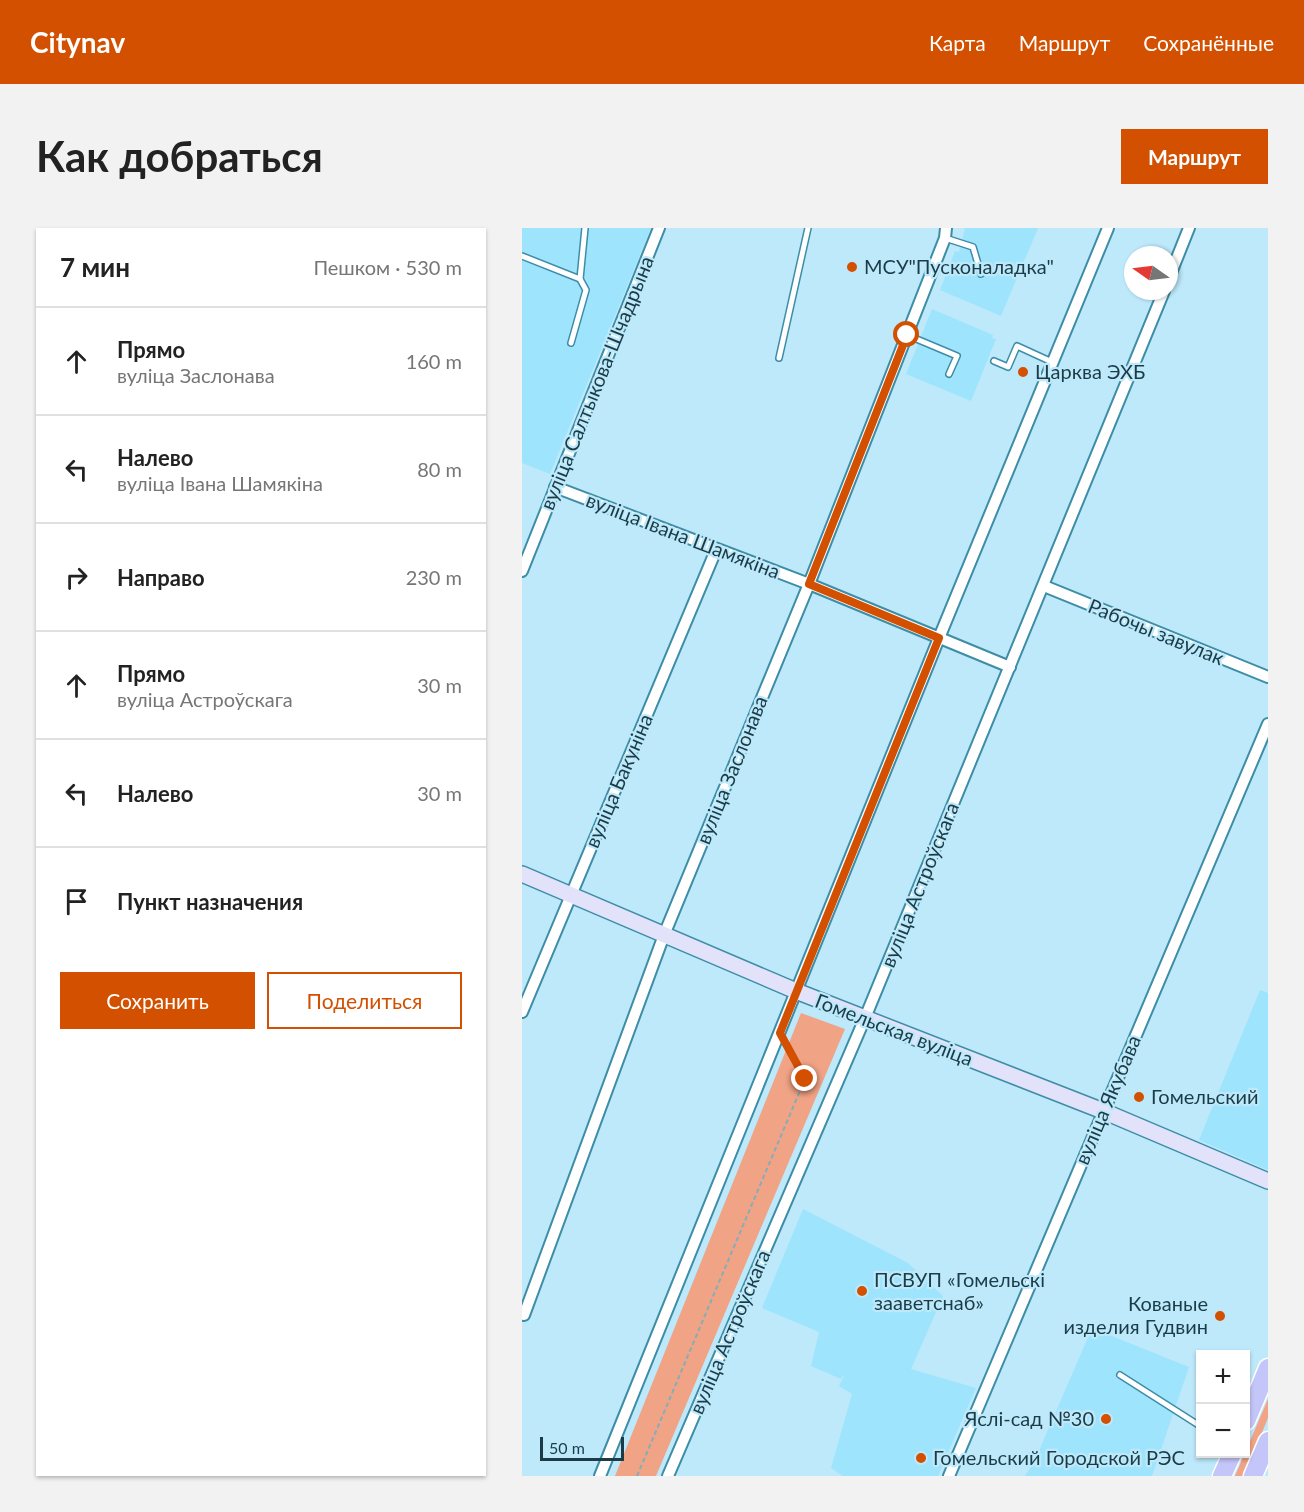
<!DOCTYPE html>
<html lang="ru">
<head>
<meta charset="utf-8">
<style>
	:root { --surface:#fff; --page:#f2f2f2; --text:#222; --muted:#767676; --line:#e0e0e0; --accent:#d35000 }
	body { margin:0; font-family:Lato,sans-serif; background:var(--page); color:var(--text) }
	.controls { position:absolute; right:18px; bottom:18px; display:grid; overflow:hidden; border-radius:0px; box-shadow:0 2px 4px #0004 }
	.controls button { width:54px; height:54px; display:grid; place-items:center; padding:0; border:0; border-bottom:2px solid var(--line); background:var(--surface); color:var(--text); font:30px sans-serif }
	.compass { position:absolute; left:602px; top:18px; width:54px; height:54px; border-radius:50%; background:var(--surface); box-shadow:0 2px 4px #0004; rotate:284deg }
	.scale { position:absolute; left:18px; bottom:15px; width:84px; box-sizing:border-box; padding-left:6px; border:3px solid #1b3c47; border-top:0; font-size:16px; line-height:21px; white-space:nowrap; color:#1b3c47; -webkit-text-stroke:4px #bde9fa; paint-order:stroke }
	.stop { position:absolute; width:18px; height:18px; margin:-14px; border:4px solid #d35000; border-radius:50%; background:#fff }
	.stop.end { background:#d35000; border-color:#fff; box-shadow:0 2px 6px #0008 }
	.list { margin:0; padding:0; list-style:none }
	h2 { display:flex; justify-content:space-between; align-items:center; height:78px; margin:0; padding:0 24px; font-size:26px }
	h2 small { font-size:20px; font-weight:400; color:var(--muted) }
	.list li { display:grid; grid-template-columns:39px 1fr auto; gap:18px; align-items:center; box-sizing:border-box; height:108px; padding:0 24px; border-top:2px solid var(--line) }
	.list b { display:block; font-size:22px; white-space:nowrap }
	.list p { margin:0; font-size:20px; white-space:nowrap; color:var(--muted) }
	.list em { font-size:20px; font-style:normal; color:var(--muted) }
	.actions { display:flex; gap:12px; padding:18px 24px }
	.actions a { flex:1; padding:14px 0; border:2px solid var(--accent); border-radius:0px; text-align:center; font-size:21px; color:var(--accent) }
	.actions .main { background:var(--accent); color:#fff }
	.icon { flex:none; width:33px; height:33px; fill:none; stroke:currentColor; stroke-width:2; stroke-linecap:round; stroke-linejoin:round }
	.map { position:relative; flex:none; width:746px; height:1248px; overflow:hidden; border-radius:0px }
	header { display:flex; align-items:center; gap:36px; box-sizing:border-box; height:84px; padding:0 30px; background:var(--accent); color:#fff }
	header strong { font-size:28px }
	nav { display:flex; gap:33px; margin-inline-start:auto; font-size:21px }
	.intro { display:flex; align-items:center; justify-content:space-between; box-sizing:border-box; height:144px; padding:0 36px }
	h1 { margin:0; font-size:42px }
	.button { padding:15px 27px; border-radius:0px; background:var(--accent); color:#fff; font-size:21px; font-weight:700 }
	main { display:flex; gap:36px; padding:0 36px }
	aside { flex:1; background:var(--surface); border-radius:0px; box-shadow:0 2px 4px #0004 }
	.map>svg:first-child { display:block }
	.built { fill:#9fe4fd }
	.green { fill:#f1a385 }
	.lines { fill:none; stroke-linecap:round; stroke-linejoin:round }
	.lane-casing { stroke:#3e8da7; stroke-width:8 }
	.street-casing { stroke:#3e8da7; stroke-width:14 }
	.secondary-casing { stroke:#3e8da7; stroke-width:18 }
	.primary-casing { stroke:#fff; stroke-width:21 }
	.path { stroke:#84adbb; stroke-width:2; stroke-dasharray:4.5 3; stroke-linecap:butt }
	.lane { stroke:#fff; stroke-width:5 }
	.street { stroke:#fff; stroke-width:10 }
	.secondary { stroke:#e2e2fb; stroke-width:15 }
	.primary { stroke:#c4c5f8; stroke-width:18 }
	.route { stroke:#d35000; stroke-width:8 }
	.poi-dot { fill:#d35000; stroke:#bde9fa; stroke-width:2 }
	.labels { text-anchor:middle; stroke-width:4.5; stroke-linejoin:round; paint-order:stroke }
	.poi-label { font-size:20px; fill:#1b3c47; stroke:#bde9fa; text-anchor:start }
	.street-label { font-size:20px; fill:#1b3c47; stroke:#bde9fa }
</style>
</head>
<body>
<header>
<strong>Citynav</strong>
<nav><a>Карта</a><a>Маршрут</a><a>Сохранённые</a></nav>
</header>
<div class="intro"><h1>Как добраться</h1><a class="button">Маршрут</a></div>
<main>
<aside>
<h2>7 мин<small>Пешком · 530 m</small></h2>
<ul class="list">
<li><svg class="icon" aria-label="ahead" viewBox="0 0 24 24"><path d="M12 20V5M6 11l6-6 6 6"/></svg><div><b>Прямо</b><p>вуліца Заслонава</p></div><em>160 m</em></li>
<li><svg class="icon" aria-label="left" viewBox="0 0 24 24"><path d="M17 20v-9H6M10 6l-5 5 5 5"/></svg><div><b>Налево</b><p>вуліца Івана Шамякіна</p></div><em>80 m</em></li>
<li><svg class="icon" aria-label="right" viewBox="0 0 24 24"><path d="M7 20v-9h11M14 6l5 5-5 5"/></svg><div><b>Направо</b></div><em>230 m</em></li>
<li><svg class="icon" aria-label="ahead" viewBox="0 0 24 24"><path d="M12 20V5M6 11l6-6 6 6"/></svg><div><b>Прямо</b><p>вуліца Астроўскага</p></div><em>30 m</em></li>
<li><svg class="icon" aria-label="left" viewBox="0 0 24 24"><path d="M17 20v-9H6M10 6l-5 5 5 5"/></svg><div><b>Налево</b></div><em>30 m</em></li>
<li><svg class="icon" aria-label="arrive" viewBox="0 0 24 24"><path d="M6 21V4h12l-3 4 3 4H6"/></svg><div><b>Пункт назначения</b></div></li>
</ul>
<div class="actions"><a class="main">Сохранить</a><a>Поделиться</a></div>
</aside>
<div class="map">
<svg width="746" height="1248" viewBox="0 0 746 1248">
	<rect width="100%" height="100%" fill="#bde9fa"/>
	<g class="built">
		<polygon points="0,0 129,0 28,246 0,235"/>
		<polygon points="443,0 516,0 479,88 418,62 433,23 437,24"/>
		<polygon points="410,81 471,107 470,110 474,111 449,173 384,146"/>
		<polygon points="738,762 746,765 746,942 677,912"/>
		<polygon points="281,981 386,1035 421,1068 389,1141 454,1160 416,1248 321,1248 309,1240 330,1166 317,1158 323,1146 319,1151 289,1138 297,1104 240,1080"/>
		<polygon points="570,1100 667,1139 630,1248 503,1248 513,1232"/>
	</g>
	<g class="green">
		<polygon points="279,785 323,801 134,1248 93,1248"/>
		<polygon points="746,1171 746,1190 722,1248 713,1248"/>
	</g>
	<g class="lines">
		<g class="lane-casing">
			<g id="lane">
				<polyline points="423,10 451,19 459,46"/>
				<polyline points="0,28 58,51"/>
				<polyline points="385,107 435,128 427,146"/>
				<polyline points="49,115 64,62 58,51 63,0"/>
				<polyline points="257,130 286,0"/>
				<polyline points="472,133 486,139 495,118 530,134"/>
				<polyline points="598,1147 678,1198"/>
			</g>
		</g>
		<g class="street-casing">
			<g id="street">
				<polyline points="647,50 667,0"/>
				<polyline points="33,259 287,356 488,439"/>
				<polyline points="0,343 137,0"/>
				<polyline points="522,358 746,449"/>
				<polyline points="0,784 194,322"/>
				<polyline points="2,1087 142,707 287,356 423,10 424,0"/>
				<polyline points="78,1248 417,410 586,0"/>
				<polyline points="146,1248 343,790 642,63"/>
				<polyline points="427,1248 746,496"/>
			</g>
		</g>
		<g class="secondary-casing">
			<polyline id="secondary" points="0,646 274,763 581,883 746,953"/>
		</g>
		<g class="primary-casing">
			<g id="primary">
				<polyline points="724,1193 746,1140"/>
				<polyline points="700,1248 710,1226"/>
				<polyline points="731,1248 746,1213"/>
			</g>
		</g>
		<polyline class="path" points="115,1248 283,851 263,816"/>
		<use href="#lane" class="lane"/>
		<use href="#street" class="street"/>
		<use href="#secondary" class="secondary"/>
		<use href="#primary" class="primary"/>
	</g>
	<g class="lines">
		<polyline class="route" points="283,851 258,805 417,410 287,356 385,107"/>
	</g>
	<g class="poi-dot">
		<circle cx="330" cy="39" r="6"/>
		<circle cx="501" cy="144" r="6"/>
		<circle cx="617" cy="869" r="6"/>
		<circle cx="340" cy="1063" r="6"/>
		<circle cx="698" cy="1088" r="6"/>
		<circle cx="584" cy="1191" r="6"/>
		<circle cx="399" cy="1230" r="6"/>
	</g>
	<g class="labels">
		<g class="poi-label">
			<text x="342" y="46">МСУ"Пусконаладка"</text>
			<text x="513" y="151">Царква ЭХБ</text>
			<text x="629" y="876">Гомельский</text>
			<text x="352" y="1059">ПСВУП «Гомельскі<tspan x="352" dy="23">зааветснаб»</tspan></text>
			<text x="686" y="1083" text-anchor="end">Кованые<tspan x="686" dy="23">изделия Гудвин</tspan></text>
			<text x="572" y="1198" text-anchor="end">Яслі-сад №30</text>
			<text x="411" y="1237">Гомельский Городской РЭС</text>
		</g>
		<g class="street-label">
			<text transform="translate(75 155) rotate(-68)" y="7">вуліца Салтыкова-Шчадрына</text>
			<text transform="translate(161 308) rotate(21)" y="7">вуліца Івана Шамякіна</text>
			<text transform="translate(634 404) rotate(22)" y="7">Рабочы завулак</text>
			<text transform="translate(210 542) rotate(-68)" y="7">вуліца Заслонава</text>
			<text transform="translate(97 553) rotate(-67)" y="7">вуліца Бакуніна</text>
			<text transform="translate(398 657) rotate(-68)" y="7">вуліца Астроўскага</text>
			<text transform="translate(372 802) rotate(21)" y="7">Гомельская вуліца</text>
			<text transform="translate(586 872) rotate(-67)" y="7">вуліца Якубава</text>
			<text transform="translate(208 1104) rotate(-67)" y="7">вуліца Астроўскага</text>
		</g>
	</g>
</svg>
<div class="controls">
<button>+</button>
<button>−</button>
</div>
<svg class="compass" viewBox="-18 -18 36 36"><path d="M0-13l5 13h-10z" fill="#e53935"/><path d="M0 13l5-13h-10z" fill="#767676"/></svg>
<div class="scale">50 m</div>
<div class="stop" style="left:385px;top:107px"></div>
<div class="stop end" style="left:283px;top:851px"></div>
</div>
</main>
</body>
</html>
